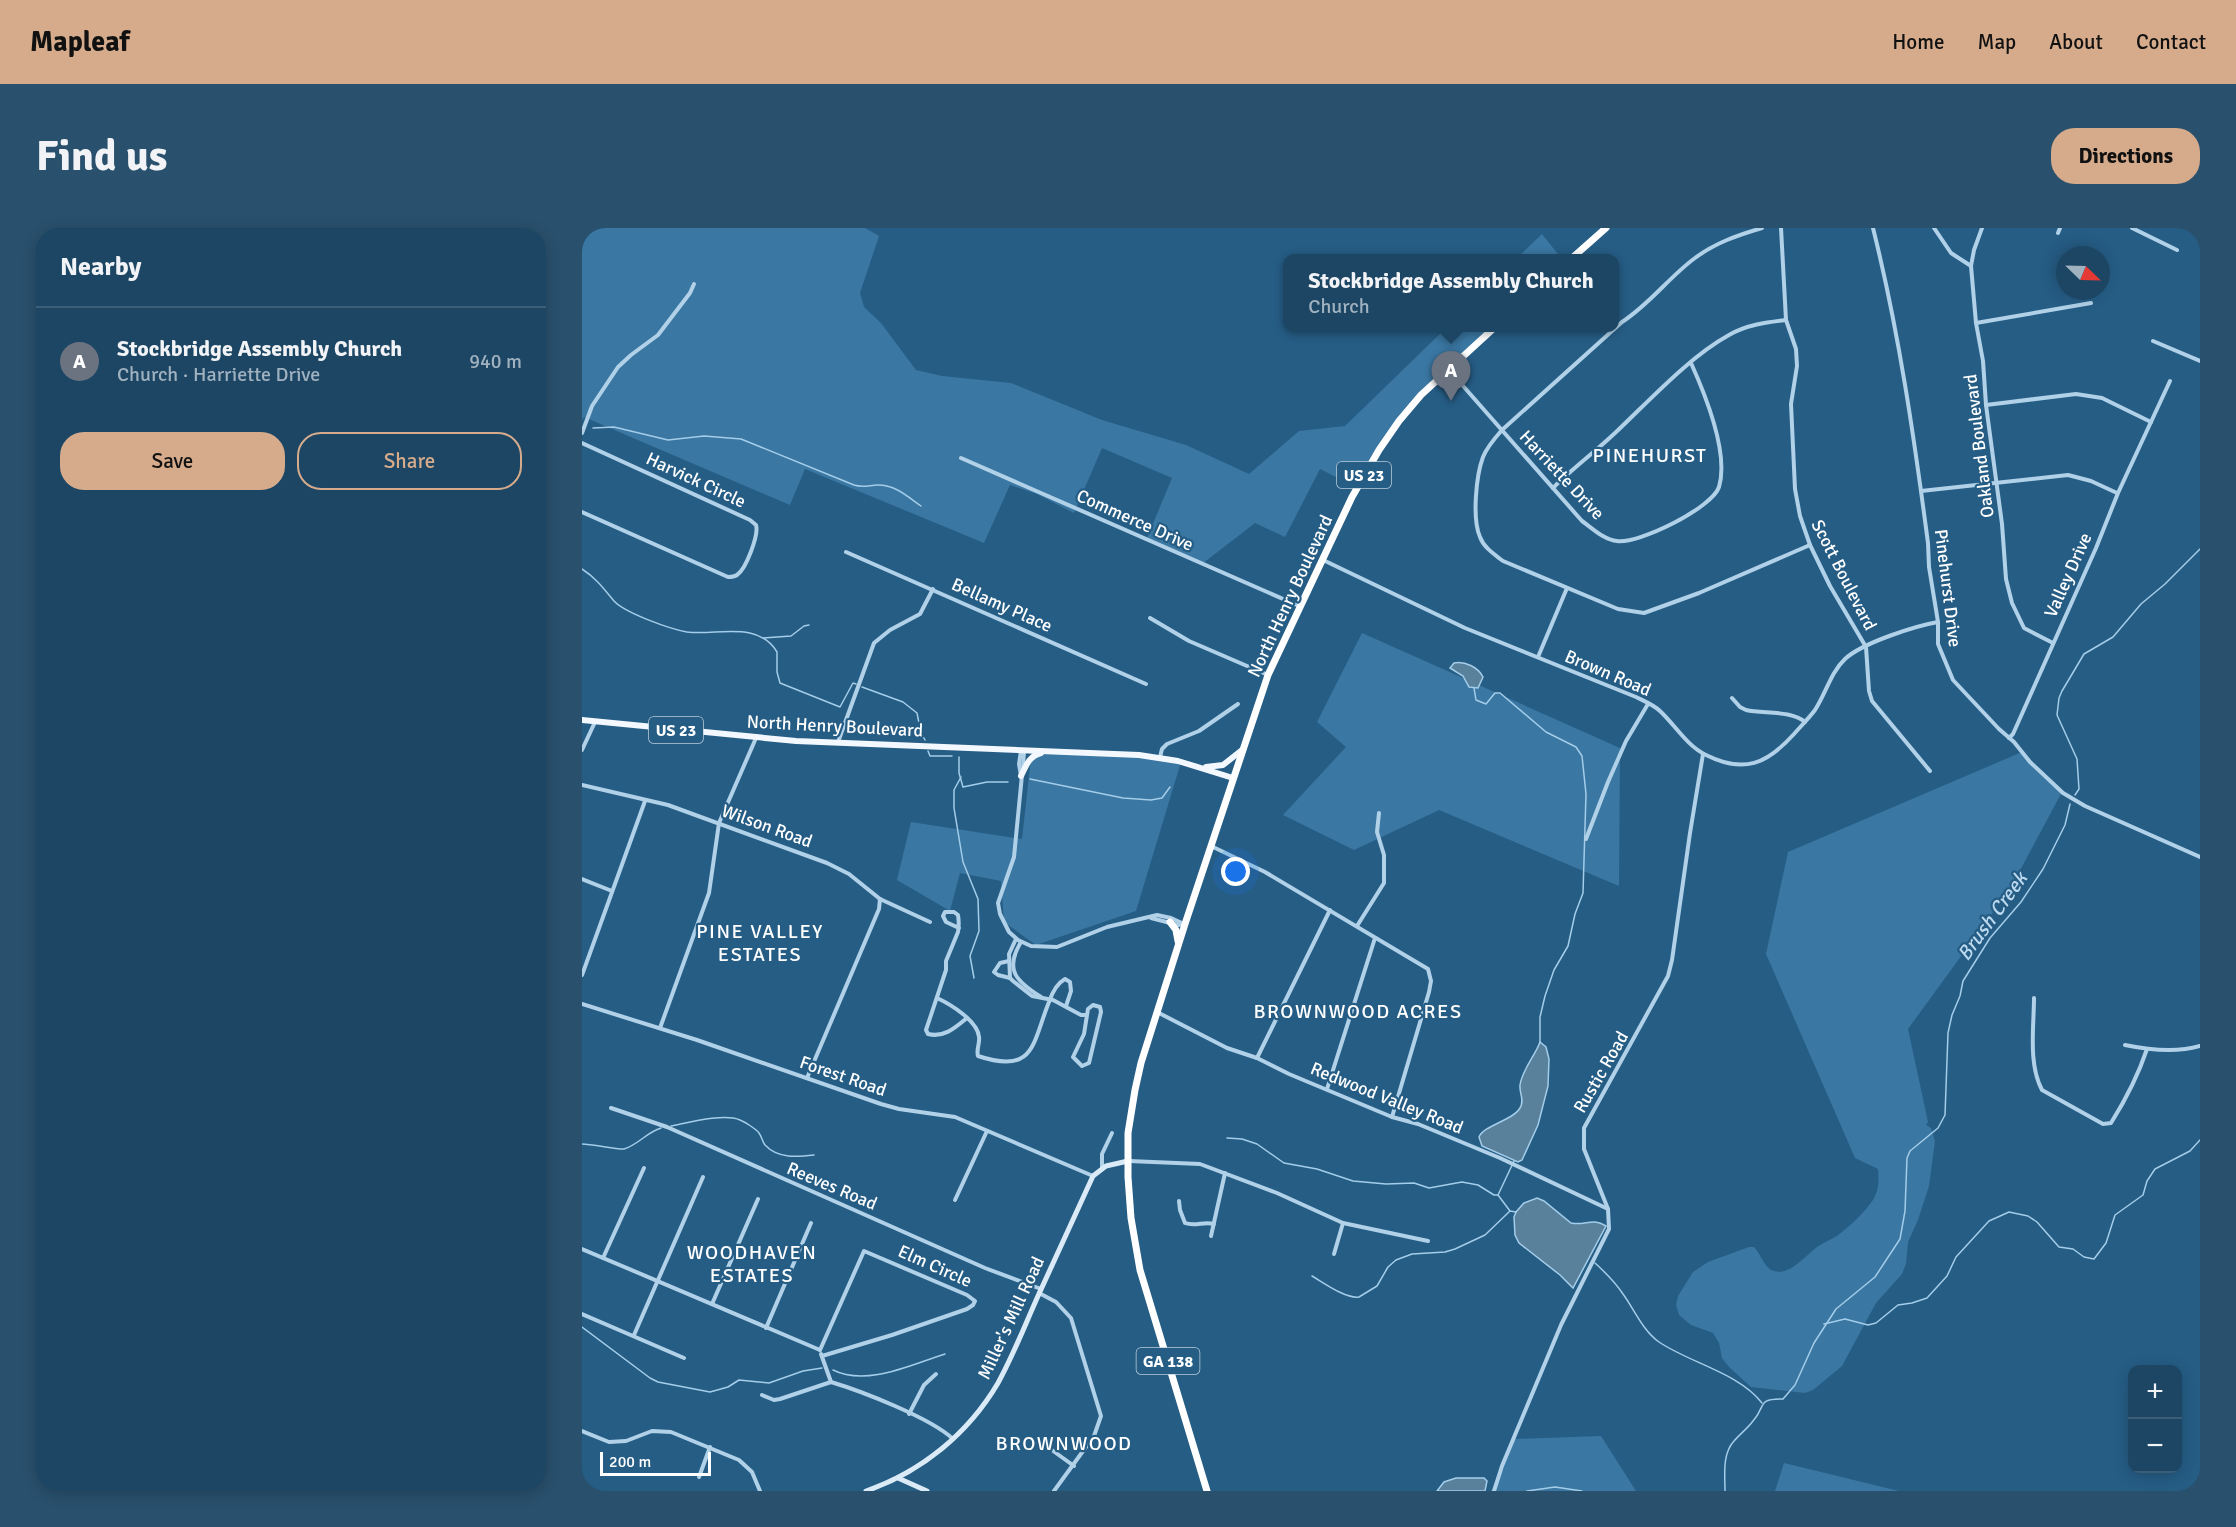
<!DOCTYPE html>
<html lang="en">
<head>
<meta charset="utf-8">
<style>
	:root { --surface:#1c4664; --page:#29506d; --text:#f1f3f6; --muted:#a0b1bf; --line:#3a5e78; --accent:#d6ab8b }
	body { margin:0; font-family:Signika,sans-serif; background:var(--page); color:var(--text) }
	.controls { position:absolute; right:18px; bottom:18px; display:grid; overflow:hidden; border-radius:12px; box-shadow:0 3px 15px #0003 }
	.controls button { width:54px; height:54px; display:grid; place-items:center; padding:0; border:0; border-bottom:2px solid var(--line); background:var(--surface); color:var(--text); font:30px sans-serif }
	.compass { position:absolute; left:1474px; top:18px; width:54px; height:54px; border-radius:50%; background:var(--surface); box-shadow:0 3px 15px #0003; rotate:113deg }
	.scale { position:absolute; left:18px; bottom:15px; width:111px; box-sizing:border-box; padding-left:6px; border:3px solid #fff; border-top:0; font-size:16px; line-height:21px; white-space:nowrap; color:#fff; -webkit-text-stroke:4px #265d85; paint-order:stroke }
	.you { position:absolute; left:654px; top:644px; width:21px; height:21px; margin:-15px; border:4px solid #fff; border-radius:50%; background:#1a73e8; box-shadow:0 0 0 9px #1a73e833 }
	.badge { display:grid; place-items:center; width:39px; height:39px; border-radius:50%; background:var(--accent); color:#fff; font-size:20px; font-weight:700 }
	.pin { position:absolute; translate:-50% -50px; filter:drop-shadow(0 2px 3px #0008) }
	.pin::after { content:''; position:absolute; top:32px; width:21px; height:18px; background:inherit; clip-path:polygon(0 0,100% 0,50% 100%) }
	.popup { position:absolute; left:701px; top:26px; width:336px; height:78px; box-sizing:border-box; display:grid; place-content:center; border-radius:12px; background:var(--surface); filter:drop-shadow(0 2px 4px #0005); font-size:20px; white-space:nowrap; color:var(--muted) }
	.popup b { font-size:22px; color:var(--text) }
	.popup::after { content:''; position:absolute; left:50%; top:100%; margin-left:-12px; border:12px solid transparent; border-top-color:var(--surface) }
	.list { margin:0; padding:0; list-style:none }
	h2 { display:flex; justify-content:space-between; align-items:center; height:78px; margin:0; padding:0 24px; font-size:26px }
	h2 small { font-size:20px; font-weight:400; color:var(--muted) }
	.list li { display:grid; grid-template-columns:39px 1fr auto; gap:18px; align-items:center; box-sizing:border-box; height:108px; padding:0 24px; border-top:2px solid var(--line) }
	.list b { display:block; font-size:22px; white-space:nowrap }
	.list p { margin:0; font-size:20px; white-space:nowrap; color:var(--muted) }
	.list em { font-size:20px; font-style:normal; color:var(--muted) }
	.actions { display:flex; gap:12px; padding:18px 24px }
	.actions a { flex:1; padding:14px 0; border:2px solid var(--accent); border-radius:24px; text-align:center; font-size:21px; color:var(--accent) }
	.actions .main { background:var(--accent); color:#111 }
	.map { position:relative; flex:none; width:1618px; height:1263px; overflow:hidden; border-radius:24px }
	header { display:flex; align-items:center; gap:36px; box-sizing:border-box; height:84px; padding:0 30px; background:var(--accent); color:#111 }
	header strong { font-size:28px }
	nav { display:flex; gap:33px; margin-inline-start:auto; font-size:21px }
	.intro { display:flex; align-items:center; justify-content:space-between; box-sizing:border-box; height:144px; padding:0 36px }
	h1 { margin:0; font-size:42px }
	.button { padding:15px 27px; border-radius:24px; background:var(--accent); color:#111; font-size:21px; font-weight:700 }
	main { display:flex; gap:36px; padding:0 36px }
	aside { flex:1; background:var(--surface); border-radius:24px; box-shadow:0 3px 15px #0003 }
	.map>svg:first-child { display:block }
	.green { fill:#3a77a2 }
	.water { fill:#5a819c; stroke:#a4cde9; stroke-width:1.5 }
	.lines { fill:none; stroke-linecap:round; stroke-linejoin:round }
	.stream { stroke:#a4cde9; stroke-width:1.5 }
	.street { stroke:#b0d1e8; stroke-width:4 }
	.secondary { stroke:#daebf7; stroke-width:5 }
	.primary { stroke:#f2f8fe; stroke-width:6 }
	.highway { stroke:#fff; stroke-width:7 }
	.labels { text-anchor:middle; stroke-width:4.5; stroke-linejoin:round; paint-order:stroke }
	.shield { fill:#265d85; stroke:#beceda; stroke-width:1.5 }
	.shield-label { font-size:16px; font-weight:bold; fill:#fff }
	.street-label { font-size:18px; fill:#fff; stroke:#265d85 }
	.neighbourhood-label { font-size:20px; letter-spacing:1.5px; fill:#fff; stroke:#265d85 }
	.water-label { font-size:20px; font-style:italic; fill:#bcdaef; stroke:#265d85 }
</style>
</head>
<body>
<header>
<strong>Mapleaf</strong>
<nav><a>Home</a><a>Map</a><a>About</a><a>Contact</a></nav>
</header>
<div class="intro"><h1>Find us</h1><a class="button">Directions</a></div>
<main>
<aside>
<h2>Nearby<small></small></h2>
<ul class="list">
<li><span class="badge" style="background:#6b7280">A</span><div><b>Stockbridge Assembly Church</b><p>Church · Harriette Drive</p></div><em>940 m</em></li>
</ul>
<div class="actions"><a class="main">Save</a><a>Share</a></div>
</aside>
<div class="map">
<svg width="1618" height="1263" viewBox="0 0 1618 1263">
	<rect width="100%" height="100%" fill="#265d85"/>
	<g class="green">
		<polygon points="0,0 283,0 297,8 278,65 282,79 299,95 334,142 360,148 429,155 520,192 604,217 667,246 717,203 763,198 864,100 909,100 859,144 812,199 776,260 738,241 703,309 673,295 620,336 565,310 590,250 520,220 492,285 455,266 428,257 402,315 223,241 208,277 2,189 0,192"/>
		<polygon points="960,6 979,30 935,30"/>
		<polygon points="780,405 1038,520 1037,658 857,582 772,622 701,587 764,519 735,494"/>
		<polygon points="450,521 542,526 599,534 554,683 454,717 422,694 419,653 378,645 368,683 315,652 329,594 440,611"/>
		<path d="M1440 524 1480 564 1428 661 1326 801 1346 894 1344 897 1349 900 1353 913 1347 958 1336 992 1326 1014 1324 1036 1320 1046 1294 1075 1260 1138 1231 1162 1223 1165 1169 1159 1147 1139 1140 1130 1137 1115 1131 1105 1109 1097 1097 1087 1094 1077 1096 1068 1111 1044 1126 1034 1167 1019H1172C1179 1026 1182 1040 1192 1043 1208 1048 1224 1027 1235 1019 1241 1015 1248 1012 1255 1008 1268 998 1282 985 1291 972 1297 962 1297 952 1296 941L1273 930 1184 726 1206 624Z"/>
		<polygon points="1019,1208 1054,1263 909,1263 931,1211"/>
		<polygon points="1202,1235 1317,1263 1193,1263"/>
	</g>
	<g class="water">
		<path d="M872 435C883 433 896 439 901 449L896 460 887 459 881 448 868 440Z"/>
		<path d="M958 814 964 819 967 831 966 858 956 897 940 932 936 934 900 918 897 909C902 897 930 893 938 880 943 872 937 865 938 857 940 842 953 828 958 814Z"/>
		<path d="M955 970 962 973 989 995C1004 998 1010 989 1024 998L991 1060 978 1047 937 1015 933 1007 932 989 934 984 942 975Z"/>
		<polygon points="874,1250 902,1250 905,1253 903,1263 855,1263 862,1254"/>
	</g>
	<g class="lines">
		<g class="stream">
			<path d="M11 200 32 199 86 212 122 208 159 211 272 257C281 260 288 257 296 257 314 257 326 269 339 278"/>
			<path d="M0 341C14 350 22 361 32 373 43 385 88 401 105 404 134 408 176 392 195 424V444L198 455 258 479 271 455 274 456"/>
			<polyline points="181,410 209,408 222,398 227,397"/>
			<polyline points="280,459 321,474 335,485 339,505 343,512"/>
			<polyline points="892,460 894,472 904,476 913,465 918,465 964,504 994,519 1000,528 1004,566 1001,665 993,686 986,718 972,742 963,768 958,789 958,815"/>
			<polyline points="346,523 348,528 370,528"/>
			<polyline points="377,529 377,545 381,559 405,554 426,554"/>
			<polyline points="379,549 372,562 372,580 381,634 396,671 397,703 388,728 392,750"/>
			<polyline points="448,551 541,570 569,572 580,570 588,559"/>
			<polyline points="1493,567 1497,561 1495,531 1475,487 1477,470 1480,463 1502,426 1531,409 1559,376 1583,356 1618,321"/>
			<path d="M89 898C105 895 142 885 158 892 163 894 174 901 177 905 180 909 180 913 183 917 196 931 216 929 232 927"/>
			<polyline points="645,910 660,911 675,916 702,935 735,941 771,953 804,956 832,955 847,960 880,954 896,957 912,967 916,967 928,983 934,984"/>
			<path d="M0 916C10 916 37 922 42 921 56 917 65 904 79 900"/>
			<polyline points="916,967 932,933"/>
			<path d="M1013 1035C1024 1045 1033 1054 1041 1066 1052 1081 1061 1103 1077 1114 1108 1135 1157 1145 1180 1175"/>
			<path d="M730 1048C742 1055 764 1071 777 1069L795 1058 806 1039 814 1032 830 1026 863 1024 873 1021 903 1007 928 983"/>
			<polyline points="1242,1096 1263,1091 1286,1097 1294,1095 1316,1077 1330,1075 1345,1070 1365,1048 1374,1029 1407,993 1427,984 1446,988 1455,994 1477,1019 1491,1021 1502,1029 1512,1031 1524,1015 1533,987 1561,967 1565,953 1573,941 1608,923 1618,912"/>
			<polyline points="0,1099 68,1150 76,1154 128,1164 146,1159 157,1152 187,1155 221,1143 240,1140"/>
			<path d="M251 1142C285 1159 330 1136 363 1126"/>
			<polyline points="945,1263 973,1259 1000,1263"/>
			<path d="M1143 1263C1143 1247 1140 1226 1152 1213 1158 1206 1166 1200 1171 1193 1185 1177 1174 1171 1201 1171L1213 1157 1232 1115 1254 1081 1293 1049 1318 1011 1323 983 1325 930 1328 923 1356 900 1363 887 1366 805 1370 787 1378 768 1381 753 1408 710 1439 674 1461 641 1483 597 1488 576"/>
		</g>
		<g class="street">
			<path d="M1180 0C1156 7 1133 15 1113 30 1087 49 1068 76 1040 94L920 202C912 211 905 219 901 229 894 248 890 291 898 309 902 320 912 326 921 333L1036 381 1062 385 1117 365 1228 317"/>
			<polyline points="1199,0 1204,92 1214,121 1215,138 1209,176 1213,261 1218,288 1228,317 1248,358 1284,419 1287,463 1290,473 1348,543"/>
			<path d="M1291 0C1317 104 1332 209 1346 315L1347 339 1356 394V416L1371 452 1417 501 1432 514 1448 534 1481 565 1503 578 1618 629"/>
			<polyline points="1352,0 1369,25 1389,38"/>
			<polyline points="1400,0 1392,22 1389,38 1394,95 1401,133 1404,177 1420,296 1424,351 1430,375 1442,400 1471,415"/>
			<polyline points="1550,0 1595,22"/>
			<polyline points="1476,5 1478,0"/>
			<polyline points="1394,95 1509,75"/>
			<polyline points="1571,113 1618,133"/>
			<path d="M867 142 1000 293C1010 300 1022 312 1035 313 1057 316 1130 280 1137 259 1147 225 1123 166 1109 135"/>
			<polyline points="1404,177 1494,166 1520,170 1569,194"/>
			<polyline points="0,205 10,178 36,139 49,127 76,107 108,65 112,56"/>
			<path d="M0 215 168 292 174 297C177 307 164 341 155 347 152 349 150 349 146 349L0 284"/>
			<polyline points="379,230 717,378"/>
			<path d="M971 260C991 240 1013 224 1033 205 1067 173 1107 129 1147 107 1164 97 1185 94 1204 92"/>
			<polyline points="1339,263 1486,247 1509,253 1535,265"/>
			<polyline points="264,324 564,456"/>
			<path d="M741 332 883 400 1054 469C1062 473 1072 477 1078 483 1093 497 1105 518 1124 527 1162 546 1185 536 1212 506 1219 498 1227 490 1233 482 1244 465 1249 444 1263 431 1280 415 1333 398 1356 394"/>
			<polyline points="568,390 607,413 686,447"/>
			<polyline points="956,429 985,360"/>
			<path d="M1150 470 1158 479 1164 482C1182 486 1209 482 1223 494"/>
			<polyline points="1427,510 1431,506 1514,320 1536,265 1588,153"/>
			<polyline points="256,514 292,415 308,402 338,386 351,361"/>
			<polyline points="0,522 13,494"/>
			<polyline points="578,529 580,521 585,516 617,503 656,476"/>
			<polyline points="441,539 442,523"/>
			<polyline points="440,547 432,629 416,675 418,686 427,704 436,712 449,718 475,719 525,699 575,687 589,690 602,696"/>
			<polyline points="439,548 437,536 439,523"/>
			<polyline points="0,557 86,577 245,635 267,646 298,671 348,694"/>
			<polyline points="1004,611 1026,554 1044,513 1066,476"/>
			<polyline points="629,618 683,644 846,741 849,753 847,764 810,889"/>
			<polyline points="0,651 30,663"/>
			<polyline points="569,690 596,697 603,696"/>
			<polyline points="775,698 802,655 802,627 795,604 797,585"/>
			<path d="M377 700 364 694 361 688 363 684H372L376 687C377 693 377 698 376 704L364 733V742L344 802 346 806C362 810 373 800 385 790"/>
			<polyline points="434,711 427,726 428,750 431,753 450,768 471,772 499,787 504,787"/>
			<path d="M439 714C422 742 434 753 459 769"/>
			<polyline points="427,733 418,735 412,744 416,747 428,750"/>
			<polyline points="0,747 63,573"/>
			<path d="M355 770C368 776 396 793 397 809 398 816 394 821 396 828 453 847 450 816 467 774 470 765 474 756 483 751L488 754 489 763 484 778"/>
			<path d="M1452 770C1452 798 1446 836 1460 862L1521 896 1529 895C1544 871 1556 848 1565 821"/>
			<polyline points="0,776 115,812 299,876 317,881 373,889 511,948"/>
			<polygon points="511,777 518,779 519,784 507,835 500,838 491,829 502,806 506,781"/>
			<polyline points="575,784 645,820 675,830 707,846 810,889 836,896 918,930 1026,981"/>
			<polyline points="78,800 127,665 137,595 174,510"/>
			<path d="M1543 817C1567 822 1594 825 1618 818"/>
			<polyline points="675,830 748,682"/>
			<polyline points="225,850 297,681 298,671"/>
			<polyline points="745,861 793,710"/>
			<polyline points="29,880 85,899 403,1040 459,1061"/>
			<polyline points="547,933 618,936 695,965 761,995 846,1013"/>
			<polyline points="520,940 520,926 530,905"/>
			<polyline points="373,972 405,903"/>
			<path d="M597 973 598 982 603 995C613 999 622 993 632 996"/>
			<polyline points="629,1008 643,945"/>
			<polyline points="0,1021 238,1122"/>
			<polyline points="752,1026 761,995"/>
			<polyline points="21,1030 62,940"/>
			<polyline points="457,1065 474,1074 489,1090 519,1188 512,1208 472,1263"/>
			<polyline points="130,1076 176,971"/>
			<polyline points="0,1086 102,1130"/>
			<polyline points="184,1100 229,995"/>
			<polyline points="52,1107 121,949"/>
			<polyline points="238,1122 282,1023 385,1067 393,1073 391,1077 385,1081 310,1107 240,1128"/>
			<path d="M239 1126 249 1154C279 1163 349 1190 371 1211"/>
			<polyline points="180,1167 192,1172 198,1171 249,1154"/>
			<polyline points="327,1186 342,1157 354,1146"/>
			<polyline points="0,1203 27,1214 44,1213 70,1203 89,1204 157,1232 170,1244 178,1263"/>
			<polyline points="456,1212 492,1238"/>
			<polyline points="117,1249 128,1219"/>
			<polyline points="0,1260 6,1263"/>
			<polyline points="912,1263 920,1238 979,1097 1027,1001 1026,981 1002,921 1002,900 1086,748 1090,732 1108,605 1121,526"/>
		</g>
		<g class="secondary">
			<polyline points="316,1250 345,1263"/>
			<path d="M284 1263C339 1244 386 1206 416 1155 431 1128 443 1097 456 1068 474 1028 493 988 511 948L524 938 546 933"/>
		</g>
		<g class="primary">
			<polyline points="0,492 214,513 557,527 596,533 651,550"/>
			<polyline points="624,539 641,537 660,522"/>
			<path d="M439 548C444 538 447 528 459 525"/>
		</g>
		<g class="highway">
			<polyline points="990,30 1024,0"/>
			<polyline points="588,694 594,702 596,713"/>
			<polyline points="625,1263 558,1042 549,990 546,949 546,905 553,862 559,835 603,696 686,447 770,269 797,222 817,193 839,167 912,100"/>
		</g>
	</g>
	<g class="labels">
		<g class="shield">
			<rect x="755" y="234" width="54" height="26" rx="4.5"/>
			<rect x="67" y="489" width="54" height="26" rx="4.5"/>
			<rect x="554.5" y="1120" width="63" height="26" rx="4.5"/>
		</g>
		<g class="shield-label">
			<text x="782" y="253">US 23</text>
			<text x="94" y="508">US 23</text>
			<text x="586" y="1139">GA 138</text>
		</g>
		<g class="street-label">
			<text transform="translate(1397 218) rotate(-97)" y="6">Oakland Boulevard</text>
			<text transform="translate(980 247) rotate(47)" y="6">Harriette Drive</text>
			<text transform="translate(114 252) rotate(25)" y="6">Harvick Circle</text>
			<text transform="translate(553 292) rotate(24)" y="6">Commerce Drive</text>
			<text transform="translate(1262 347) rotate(63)" y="6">Scott Boulevard</text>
			<text transform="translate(1486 347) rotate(-66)" y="6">Valley Drive</text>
			<text transform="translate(1366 360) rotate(83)" y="6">Pinehurst Drive</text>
			<text transform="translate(708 368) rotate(-65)" y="6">North Henry Boulevard</text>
			<text transform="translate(420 377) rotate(24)" y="6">Bellamy Place</text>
			<text transform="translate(1026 445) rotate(23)" y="6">Brown Road</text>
			<text transform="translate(253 498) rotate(3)" y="6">North Henry Boulevard</text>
			<text transform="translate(185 598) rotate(20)" y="6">Wilson Road</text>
			<text transform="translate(1019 844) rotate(-60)" y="6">Rustic Road</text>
			<text transform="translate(261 848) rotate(19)" y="6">Forest Road</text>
			<text transform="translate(805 870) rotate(22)" y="6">Redwood Valley Road</text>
			<text transform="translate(250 958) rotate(23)" y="6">Reeves Road</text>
			<text transform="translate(353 1038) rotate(24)" y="6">Elm Circle</text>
			<text transform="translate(429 1090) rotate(-65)" y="6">Miller's Mill Road</text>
		</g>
		<g class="neighbourhood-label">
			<text x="1068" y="234">PINEHURST</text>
			<text x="178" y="710">PINE VALLEY<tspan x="178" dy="23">ESTATES</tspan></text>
			<text x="776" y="790">BROWNWOOD ACRES</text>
			<text x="170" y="1031">WOODHAVEN<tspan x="170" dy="23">ESTATES</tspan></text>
			<text x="482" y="1222">BROWNWOOD</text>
		</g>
		<g class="water-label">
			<text transform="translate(1410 688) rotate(-54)" y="7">Brush Creek</text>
		</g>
	</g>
</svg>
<div class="controls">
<button>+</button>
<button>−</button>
</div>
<svg class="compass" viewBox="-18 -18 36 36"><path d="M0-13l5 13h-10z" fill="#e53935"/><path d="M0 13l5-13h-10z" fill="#a0b1bf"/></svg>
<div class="scale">200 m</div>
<div class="you"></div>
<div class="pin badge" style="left:869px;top:173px;background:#6b7280">A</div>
<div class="popup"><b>Stockbridge Assembly Church</b>Church</div>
</div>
</main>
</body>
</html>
